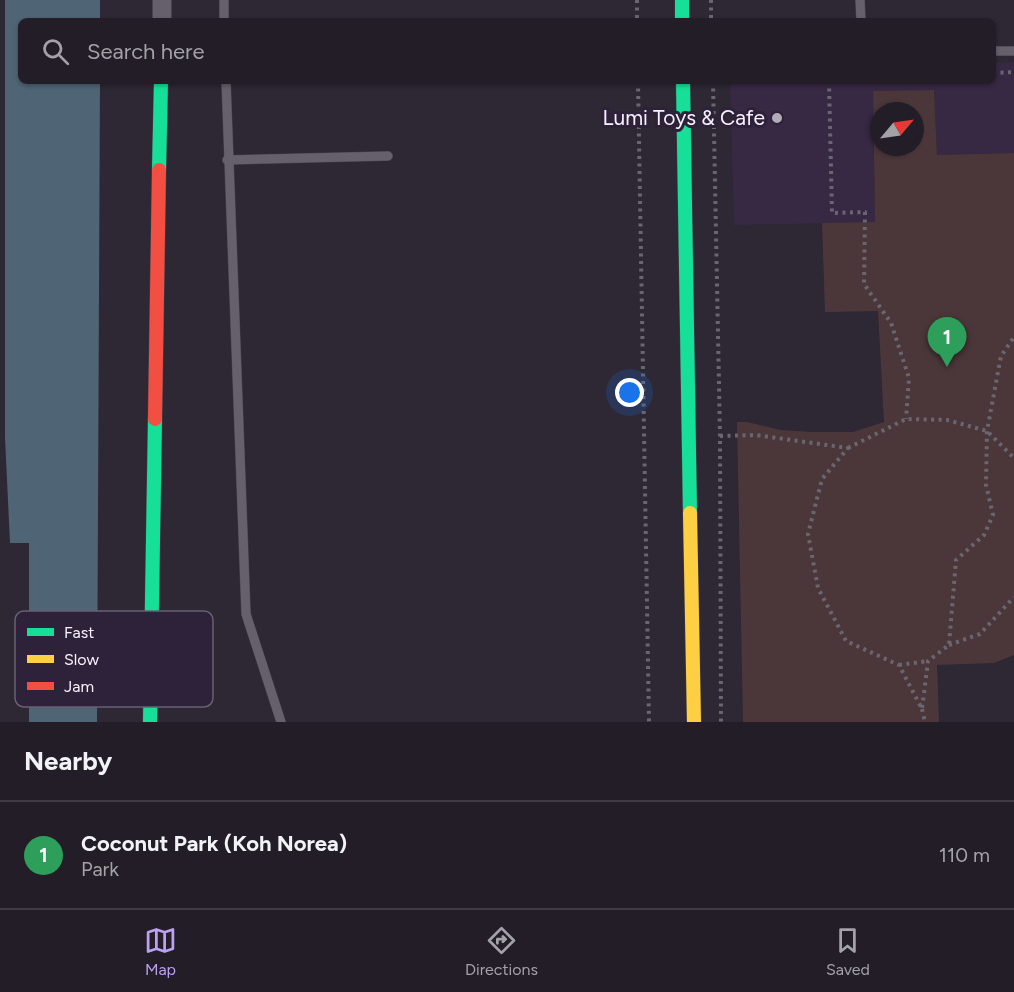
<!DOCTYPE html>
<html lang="en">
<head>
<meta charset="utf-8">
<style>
	:root { --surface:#221d27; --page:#2e2a33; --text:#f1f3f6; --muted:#a2a2a7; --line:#3f3b44; --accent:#bca0f2 }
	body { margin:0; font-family:Figtree,sans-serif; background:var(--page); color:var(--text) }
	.compass { position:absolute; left:870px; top:102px; width:54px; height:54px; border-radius:50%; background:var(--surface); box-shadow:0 2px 4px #0004; rotate:61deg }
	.you { position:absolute; left:630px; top:393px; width:21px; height:21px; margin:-15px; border:4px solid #fff; border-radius:50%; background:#1a73e8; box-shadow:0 0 0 9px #1a73e833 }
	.badge { display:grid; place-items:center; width:39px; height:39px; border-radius:50%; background:var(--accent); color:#fff; font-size:20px; font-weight:700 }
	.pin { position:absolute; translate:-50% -50px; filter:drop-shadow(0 2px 3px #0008) }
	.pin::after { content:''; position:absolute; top:32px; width:21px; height:18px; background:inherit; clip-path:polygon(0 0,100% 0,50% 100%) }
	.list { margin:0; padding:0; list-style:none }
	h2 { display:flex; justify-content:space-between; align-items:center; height:78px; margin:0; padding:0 24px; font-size:26px }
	h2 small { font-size:20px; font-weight:400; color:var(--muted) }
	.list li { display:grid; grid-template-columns:39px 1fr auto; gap:18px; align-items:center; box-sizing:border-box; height:108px; padding:0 24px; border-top:2px solid var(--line) }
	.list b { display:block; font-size:22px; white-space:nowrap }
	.list p { margin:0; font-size:20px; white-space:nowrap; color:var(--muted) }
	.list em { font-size:20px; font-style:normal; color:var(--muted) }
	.icon { flex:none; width:33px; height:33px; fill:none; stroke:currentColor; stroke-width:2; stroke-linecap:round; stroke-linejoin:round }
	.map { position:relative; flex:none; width:1014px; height:722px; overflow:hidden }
	.search { position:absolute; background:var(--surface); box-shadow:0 2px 4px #0004; left:18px; right:18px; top:18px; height:66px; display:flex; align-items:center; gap:15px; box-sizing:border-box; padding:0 21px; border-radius:9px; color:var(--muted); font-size:22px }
	.sheet { height:186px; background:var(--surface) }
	nav { display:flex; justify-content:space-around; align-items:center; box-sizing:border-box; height:84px; border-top:2px solid var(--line); background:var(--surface); font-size:16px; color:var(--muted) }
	nav a { display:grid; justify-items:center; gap:3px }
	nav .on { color:var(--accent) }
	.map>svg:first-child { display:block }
	.built { fill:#372844 }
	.green { fill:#4b373a; fill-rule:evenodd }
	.water { fill:#4f6475 }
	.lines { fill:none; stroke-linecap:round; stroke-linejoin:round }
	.lane-casing { stroke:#47424c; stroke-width:10 }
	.street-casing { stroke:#47424c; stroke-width:20 }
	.fast-casing { stroke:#47424c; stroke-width:15 }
	.slow-casing { stroke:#47424c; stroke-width:15 }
	.jam-casing { stroke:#47424c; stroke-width:15 }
	.path { stroke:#6a6670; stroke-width:4; stroke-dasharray:3 4.5; stroke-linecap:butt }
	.lane { stroke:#65606b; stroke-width:9 }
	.street { stroke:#65606b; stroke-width:18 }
	.fast { stroke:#16e098; stroke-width:14 }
	.slow { stroke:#ffcf43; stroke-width:14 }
	.jam { stroke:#f24e42; stroke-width:14 }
	.poi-dot { fill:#b1acb7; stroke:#2e213a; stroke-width:2 }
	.labels { text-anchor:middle; stroke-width:6; stroke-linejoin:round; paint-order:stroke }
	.poi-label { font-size:21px; fill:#f7f3fd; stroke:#2e213a; text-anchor:end }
	.key { fill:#2e213a; stroke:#6a6074; stroke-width:1.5 }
	.key-label { font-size:16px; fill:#f7f3fd }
</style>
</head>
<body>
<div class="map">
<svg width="1014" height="722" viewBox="0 0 1014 722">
	<rect width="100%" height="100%" fill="#2e2734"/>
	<polygon class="built" points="1014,62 1014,153 937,155 934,90 873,92 875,222 734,225 730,81 993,81 993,63"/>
	<path class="green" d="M934 90 937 155 1014 153V655L994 663 937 665 939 722H743L737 422H747L781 430 812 432H853L884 422 878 311 825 312 822 223 875 222 873 91ZM879 111H915V147H879Z"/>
	<polygon class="water" points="5,0 100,0 100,21 21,21 21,81 100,81 97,722 29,722 29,543 10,543 5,438"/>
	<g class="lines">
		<g class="lane-casing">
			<g id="lane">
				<polyline points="224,0 224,21"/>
				<polyline points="860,0 861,21"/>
				<polyline points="993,51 1014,51"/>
				<polyline points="226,81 246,614 281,722"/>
				<polyline points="227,160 388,156"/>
			</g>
		</g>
		<g class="street-casing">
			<polyline id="street" points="162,21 162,0"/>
		</g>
		<g class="fast-casing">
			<g id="fast">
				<polyline points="682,0 682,21"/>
				<polyline points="683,81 690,513"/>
				<polyline points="159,170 161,81"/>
				<polyline points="150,722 155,419"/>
			</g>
		</g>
		<g class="slow-casing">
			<polyline id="slow" points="690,513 694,722"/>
		</g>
		<g class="jam-casing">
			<polyline id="jam" points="155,419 159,170"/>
		</g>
		<g class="path">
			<polyline points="637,0 637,21"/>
			<polyline points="711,0 711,21"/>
			<polyline points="993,73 1014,72"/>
			<polyline points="638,81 649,722"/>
			<polyline points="713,81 720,436 721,722"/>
			<polyline points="829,81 832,213 865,212 864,284 891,323 909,378 906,419"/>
			<polyline points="720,436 756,435 848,448 822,479 808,534 818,588 846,641 899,665 922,709 928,661 949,645 956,560 984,535 993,515 986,485 987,431 1001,356 1014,337"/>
			<polyline points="848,448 906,419 947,420 987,431 1014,458"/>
			<polyline points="949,645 980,634 1014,597"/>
			<polyline points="899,665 928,661"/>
			<polyline points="922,709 925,722"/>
		</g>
		<use href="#lane" class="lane"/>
		<use href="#street" class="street"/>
		<use href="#fast" class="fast"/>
		<use href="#slow" class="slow"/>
		<use href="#jam" class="jam"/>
	</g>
	<circle class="poi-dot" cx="777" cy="118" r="6"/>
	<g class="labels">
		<g class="poi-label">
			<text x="765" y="125">Lumi Toys &amp; Cafe</text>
		</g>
	</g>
	<rect x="15" y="611" width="198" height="96" rx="9" class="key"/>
	<rect x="27" y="628" width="27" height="8" fill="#16e098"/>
	<rect x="27" y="655" width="27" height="8" fill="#ffcf43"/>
	<rect x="27" y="682" width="27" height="8" fill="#f24e42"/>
	<g class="key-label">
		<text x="64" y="638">Fast</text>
		<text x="64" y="665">Slow</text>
		<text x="64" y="692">Jam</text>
	</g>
</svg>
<svg class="compass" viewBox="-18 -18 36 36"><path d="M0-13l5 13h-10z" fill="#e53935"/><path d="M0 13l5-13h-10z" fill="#a2a2a7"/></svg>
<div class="you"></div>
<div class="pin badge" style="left:947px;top:367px;background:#2e9e5b">1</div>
<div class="search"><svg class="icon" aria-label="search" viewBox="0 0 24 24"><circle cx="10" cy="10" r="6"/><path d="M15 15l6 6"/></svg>Search here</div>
</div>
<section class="sheet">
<h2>Nearby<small></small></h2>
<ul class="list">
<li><span class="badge" style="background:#2e9e5b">1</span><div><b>Coconut Park (Koh Norea)</b><p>Park</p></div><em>110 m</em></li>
</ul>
</section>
<nav>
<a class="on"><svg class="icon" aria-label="map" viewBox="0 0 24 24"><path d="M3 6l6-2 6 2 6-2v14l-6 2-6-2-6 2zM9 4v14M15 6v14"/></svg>Map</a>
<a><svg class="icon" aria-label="directions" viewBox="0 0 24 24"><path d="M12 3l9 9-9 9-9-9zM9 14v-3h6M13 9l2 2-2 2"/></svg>Directions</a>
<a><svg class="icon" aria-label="saved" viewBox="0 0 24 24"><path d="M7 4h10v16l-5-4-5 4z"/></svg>Saved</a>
</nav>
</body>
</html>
